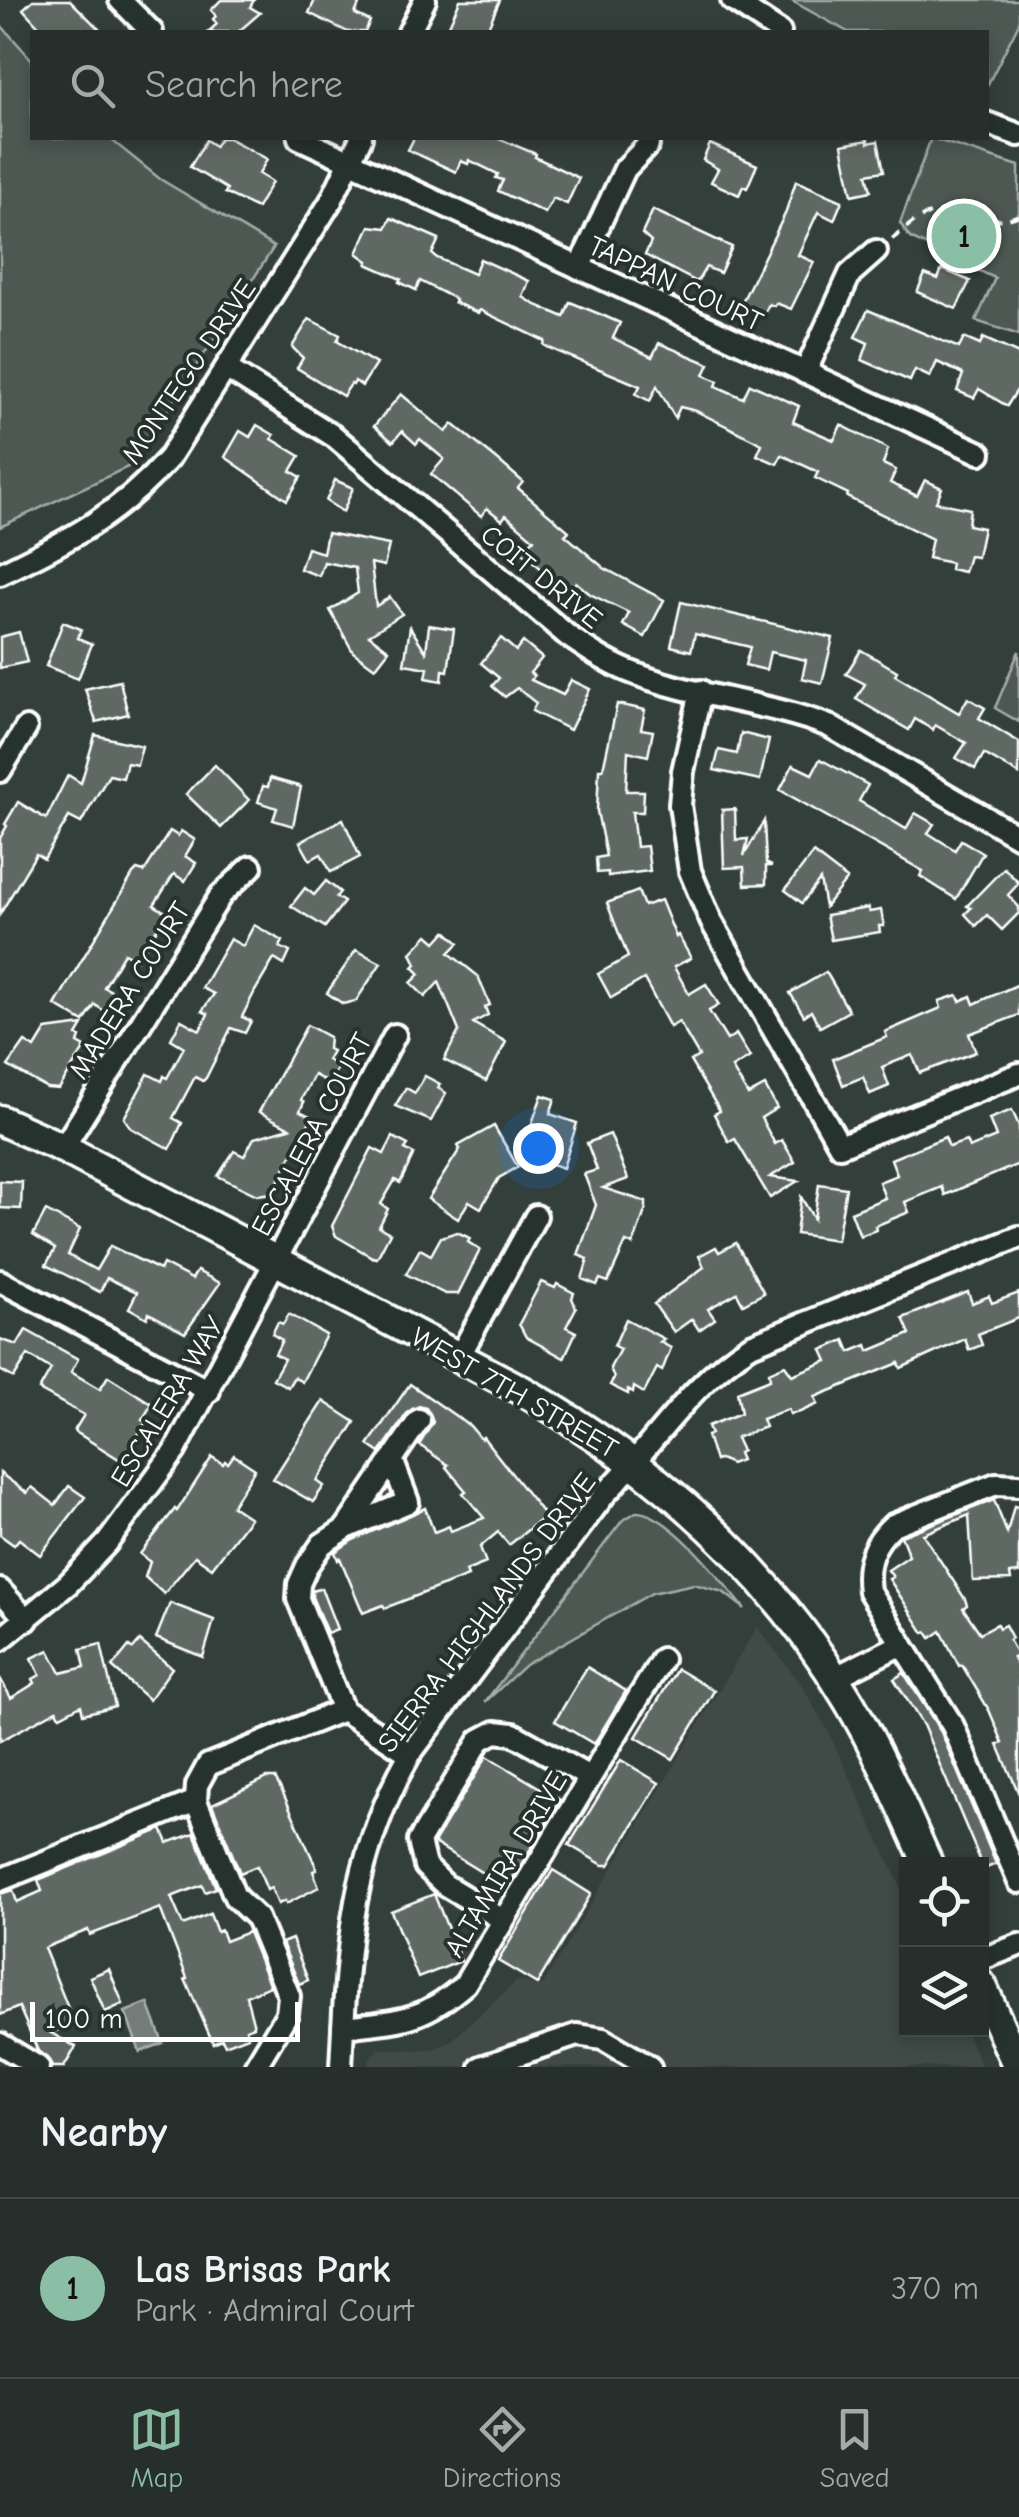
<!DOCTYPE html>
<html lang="en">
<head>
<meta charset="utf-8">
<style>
	:root { --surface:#262f2c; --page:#2e3734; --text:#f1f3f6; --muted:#a4a9a9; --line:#424a48; --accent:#8abfa5 }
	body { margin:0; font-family:"Comic Neue",sans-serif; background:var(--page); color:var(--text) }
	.controls { position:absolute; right:30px; bottom:30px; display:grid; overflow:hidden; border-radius:0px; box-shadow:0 5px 15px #0003 }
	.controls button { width:90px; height:90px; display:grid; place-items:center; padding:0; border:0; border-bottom:2px solid var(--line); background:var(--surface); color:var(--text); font:50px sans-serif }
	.scale { position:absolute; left:30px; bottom:25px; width:270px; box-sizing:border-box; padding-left:10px; border:5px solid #fff; border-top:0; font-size:28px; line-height:35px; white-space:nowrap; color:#fff; -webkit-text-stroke:8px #26332d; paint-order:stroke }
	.you { position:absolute; left:538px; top:1148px; width:35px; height:35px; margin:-25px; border:8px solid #fff; border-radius:50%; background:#1a73e8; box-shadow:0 0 0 15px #1a73e833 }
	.badge { display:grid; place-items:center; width:65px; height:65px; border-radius:50%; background:var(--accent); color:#111; font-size:32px; font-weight:700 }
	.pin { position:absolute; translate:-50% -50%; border:5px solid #fff; box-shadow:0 2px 10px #0006 }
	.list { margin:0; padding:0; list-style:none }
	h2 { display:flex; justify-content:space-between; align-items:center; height:130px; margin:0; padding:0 40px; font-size:42px }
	h2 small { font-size:32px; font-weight:400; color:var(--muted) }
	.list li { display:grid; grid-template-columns:65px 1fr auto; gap:30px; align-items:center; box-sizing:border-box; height:180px; padding:0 40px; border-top:2px solid var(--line) }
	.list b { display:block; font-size:38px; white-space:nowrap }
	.list p { margin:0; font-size:32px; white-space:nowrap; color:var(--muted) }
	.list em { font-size:32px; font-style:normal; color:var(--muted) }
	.icon { flex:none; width:55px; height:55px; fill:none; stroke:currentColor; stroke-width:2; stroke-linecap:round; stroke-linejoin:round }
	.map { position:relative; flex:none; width:1019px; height:2067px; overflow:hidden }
	.search { position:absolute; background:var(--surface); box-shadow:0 5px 15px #0003; left:30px; right:30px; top:30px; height:110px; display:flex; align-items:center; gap:25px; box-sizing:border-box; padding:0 35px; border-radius:0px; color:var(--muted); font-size:38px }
	.sheet { height:310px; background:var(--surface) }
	nav { display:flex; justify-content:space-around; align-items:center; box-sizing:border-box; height:140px; border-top:2px solid var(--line); background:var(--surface); font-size:28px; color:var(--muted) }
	nav a { display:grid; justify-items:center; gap:5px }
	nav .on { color:var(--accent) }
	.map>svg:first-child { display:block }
	.built { fill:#404c47 }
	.green { fill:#4d5853; stroke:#a6aca9; stroke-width:2.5 }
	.water { fill:#737b78; stroke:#abb0ae; stroke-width:2.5 }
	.building { fill:#5f6964; stroke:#fff; stroke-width:2.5 }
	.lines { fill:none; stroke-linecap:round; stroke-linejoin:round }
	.minor-casing { stroke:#fff; stroke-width:28 }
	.major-casing { stroke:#fff; stroke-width:35 }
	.path { stroke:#fff; stroke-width:4; stroke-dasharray:10 8; stroke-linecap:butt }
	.minor { stroke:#26332d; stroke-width:20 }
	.major { stroke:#26332d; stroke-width:28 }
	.labels { text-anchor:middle; stroke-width:8; stroke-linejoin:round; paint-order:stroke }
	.street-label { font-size:28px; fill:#fff; stroke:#26332d }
</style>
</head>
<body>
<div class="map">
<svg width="1019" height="2067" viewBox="0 0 1019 2067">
	<rect width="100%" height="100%" fill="#333f3a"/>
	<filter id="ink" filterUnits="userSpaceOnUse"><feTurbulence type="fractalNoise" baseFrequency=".01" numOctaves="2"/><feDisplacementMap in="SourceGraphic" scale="20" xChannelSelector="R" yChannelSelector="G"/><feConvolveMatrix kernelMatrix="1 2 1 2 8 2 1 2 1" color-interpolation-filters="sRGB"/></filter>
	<g filter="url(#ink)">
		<polygon class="built" points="757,1627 801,1684 827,1729 906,1898 906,2030 965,2030 982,2067 369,2067 369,2059 379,2049 430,2050 450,2042 517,1981 542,1986"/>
		<g class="green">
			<polygon points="790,0 1019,0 1019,23 987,86 986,32 848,32"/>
			<polygon points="0,24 32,60 32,138 109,138 160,179 274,247 132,465 0,527"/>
			<polygon points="931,138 1019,166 1019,335 976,321 995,278 910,238 900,223"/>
			<polygon points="1019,651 1019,722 995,708"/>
			<path d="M636 1512C669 1511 724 1584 745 1609L723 1592 694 1584 652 1593 525 1665 485 1702 622 1521Z"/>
		</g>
		<polygon class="water" points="148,2003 163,2043 140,2052 125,2012"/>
		<g class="building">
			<polygon points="33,0 70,0 102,32 44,32 23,9"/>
			<polygon points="221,0 254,0 250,7 260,13 238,32 208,32 217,24 213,19 216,16 211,10"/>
			<polygon points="315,0 361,0 355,14 370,21 365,32 348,32 309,13"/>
			<polygon points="460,0 500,0 486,32 446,32"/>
			<polygon points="220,138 228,138 267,159 259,174 272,182 257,208 225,193 227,189 190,167 206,140 215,146"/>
			<polygon points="414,138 497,138 536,154 535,157 579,178 567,204 553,198 545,213 498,191 503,180 496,178 498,174 469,160 468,164 461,161 456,172 408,150"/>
			<polygon points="868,140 868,143 878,141 884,171 867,174 871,191 852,195 842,145"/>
			<polygon points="710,144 757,165 747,188 743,186 739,195 711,182 718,169 703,160"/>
			<polygon points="796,181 842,201 834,220 818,212 798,255 814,262 791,309 776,303 774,306 769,304 764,314 741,304 785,214"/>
			<polygon points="653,210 732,247 720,273 706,267 697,282 645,255 651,242 642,234"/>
			<polygon points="391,218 439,239 432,254 437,258 474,274 480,259 529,281 523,297 536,305 564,317 570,302 602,315 620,323 613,338 652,357 659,343 709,364 704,375 718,381 716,386 743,398 750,384 799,406 793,422 820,434 834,440 841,425 888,449 883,464 896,470 890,483 917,496 925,480 942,488 936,502 970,509 968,525 983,528 977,557 969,556 964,572 950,569 951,563 928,558 932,539 847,497 848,494 815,478 818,472 782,455 777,464 757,455 762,444 696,411 680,407 675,418 657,386 650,401 636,394 640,386 549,348 544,345 545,341 480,310 478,313 454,302 455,299 420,281 416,290 399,282 401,279 367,264 368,261 357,253 370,226 386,228"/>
			<polygon points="942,269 970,281 956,309 917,292 925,274 938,279"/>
			<polygon points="868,310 959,348 964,338 980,345 983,338 1019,354 1019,387 1007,406 979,389 974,398 957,391 963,374 937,362 930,377 915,370 910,381 862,360 868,343 855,337"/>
			<polygon points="309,319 340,335 337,341 376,364 362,386 355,381 353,385 351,384 343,396 297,368 303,358 292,347"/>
			<polygon points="401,394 446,432 453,424 500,462 523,482 518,488 569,531 565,535 604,568 664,600 645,637 623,625 629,613 590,594 576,582 568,592 522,552 534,539 506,515 502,520 487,508 481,516 431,474 444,459 420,439 416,444 402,431 393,442 374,426"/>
			<polygon points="257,425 274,435 272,439 300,456 291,471 301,477 287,500 225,457 240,431 250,437"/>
			<polygon points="335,480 353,488 343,512 326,501"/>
			<polygon points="327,533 389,545 384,566 371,563 376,606 390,597 402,614 369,635 389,650 375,668 353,652 330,610 358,593 355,568 324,562 319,576 300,569 307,548 323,553"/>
			<polygon points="681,602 833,638 822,683 802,678 806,660 770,652 766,670 745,665 750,647 695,634 691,651 671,646"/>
			<polygon points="63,622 81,629 78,638 92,644 78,679 46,666"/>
			<polygon points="429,625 454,629 448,671 443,670 442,681 426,678 428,668 404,664 410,627 426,652"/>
			<polygon points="19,632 27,662 0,668 0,637"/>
			<polygon points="501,638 516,651 523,642 542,658 530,673 534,676 531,680 563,695 571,680 590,689 570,730 532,711 536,703 517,688 505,697 492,686 499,678 481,663"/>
			<polygon points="861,650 897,671 895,675 959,713 968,698 985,708 979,718 1019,742 1019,774 984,754 975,769 956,758 966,743 935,725 933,730 915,719 909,730 856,699 865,684 846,674"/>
			<polygon points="120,681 128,714 96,722 85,689"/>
			<polygon points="617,704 645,710 641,729 653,731 648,756 628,751 626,791 644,791 643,812 632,812 636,847 647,846 650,871 608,876 608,872 597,873 596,858 606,856 597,811 599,769 603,769"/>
			<polygon points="741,733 769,740 760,780 714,770 719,750 737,754"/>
			<polygon points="95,735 142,746 137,765 127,763 123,778 109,775 81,823 69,817 44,859 36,854 0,914 0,838 7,826 5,824 18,802 46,819 68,775 81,783"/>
			<polygon points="820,759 868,785 859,801 906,829 915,813 934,824 928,833 955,850 961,840 983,853 956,899 920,876 923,871 780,790 793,765 812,774"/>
			<polygon points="215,765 249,800 221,828 186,794"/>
			<polygon points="270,778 301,787 293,826 273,820 277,808 258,802 263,786 268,787"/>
			<polygon points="735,809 736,840 748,839 744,856 764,821 766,863 772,866 766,866 766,884 745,885 744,867 724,868 722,810"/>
			<polygon points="343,819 360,857 331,872 321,854 310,860 300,842"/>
			<polygon points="170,831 178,836 181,831 195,840 185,856 196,863 185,881 174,874 154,905 167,913 137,960 124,953 104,987 117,994 106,1012 95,1005 84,1022 55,1005 133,874 137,870 144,872"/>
			<polygon points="813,853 847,879 825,907 820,880 802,903 785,890"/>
			<polygon points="1004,868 1019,883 1008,895 1019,907 1019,913 1002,930 987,915 976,926 965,914 971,908 967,906"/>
			<polygon points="326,881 340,892 336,897 344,902 325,927 291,906 305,888 314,895"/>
			<polygon points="638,891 644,906 661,900 676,937 678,935 691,958 674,967 689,994 706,984 719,1005 709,1011 727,1040 736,1034 750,1057 732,1068 748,1095 765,1086 777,1108 761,1118 775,1144 782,1140 795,1162 770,1177 798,1181 770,1198 735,1139 729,1142 714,1114 720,1111 690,1061 699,1056 679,1022 670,1027 644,979 611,998 598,974 628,957 607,903"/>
			<polygon points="868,908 869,912 881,910 884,926 879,926 880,932 831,940 826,915"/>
			<polygon points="254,925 283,941 280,947 290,952 284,965 274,959 255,991 242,1017 251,1021 245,1033 231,1028 206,1078 203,1081 195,1077 173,1118 182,1123 170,1149 131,1128 124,1118 148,1074 162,1081 164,1076 167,1078 184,1047 171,1039 181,1020 200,1030 208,1014 202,1011 214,994 202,988 230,939 243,946"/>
			<polygon points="446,931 459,943 449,953 478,976 490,1005 485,1007 488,1015 473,1023 506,1042 486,1081 444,1060 459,1031 439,982 425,997 411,983 420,974 413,967 416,964 411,953 428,935 436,942"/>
			<polygon points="356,950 381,963 356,1001 343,1004 327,993"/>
			<polygon points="826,972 849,1011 820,1027 811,1011 804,1016 790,993"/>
			<polygon points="1019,984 1019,1015 969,1034 976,1052 920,1073 912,1055 882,1067 889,1086 870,1094 863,1077 843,1085 833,1059 887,1037 885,1032 941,1008 939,1001 957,995 960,1001 971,996 974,1004"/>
			<polygon points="83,1025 77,1035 80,1037 78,1043 85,1047 59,1089 47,1088 8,1066 25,1042 35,1048 46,1030"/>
			<polygon points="307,1025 329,1037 328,1049 332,1051 327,1060 339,1066 329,1083 314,1075 301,1100 304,1102 300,1111 312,1117 272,1193 257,1195 218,1176 234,1151 244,1156 254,1138 290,1128 259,1112"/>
			<polygon points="425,1076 440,1084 438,1088 446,1093 431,1121 395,1106 406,1088 415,1093"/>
			<polygon points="542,1095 555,1099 550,1114 577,1123 563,1168 543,1161 547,1147 526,1140"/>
			<polygon points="1012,1110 1019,1126 1019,1164 945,1195 942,1187 905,1202 909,1212 875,1226 876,1230 860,1236 851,1212 885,1198 879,1182 897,1175 891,1159 945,1137 949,1147 966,1141 969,1148 996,1137 989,1119"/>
			<polygon points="494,1126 518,1167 499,1178 481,1208 469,1201 458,1219 428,1199 460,1149 458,1146"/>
			<polygon points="610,1134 628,1179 603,1188 646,1202 646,1208 633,1245 626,1242 608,1282 600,1279 597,1285 582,1279 588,1259 578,1255 596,1205 584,1174 597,1170 587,1143"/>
			<polygon points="393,1137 408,1145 405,1149 414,1154 400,1183 395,1180 381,1204 388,1209 379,1227 390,1233 377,1258 372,1257 336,1236 332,1226 372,1148 384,1154"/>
			<polygon points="0,1181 22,1182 21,1209 0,1208"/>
			<polygon points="819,1184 846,1188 837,1240 796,1234 801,1197 814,1219"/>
			<polygon points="46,1211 80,1229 68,1255 96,1270 110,1246 160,1270 163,1264 192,1279 197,1271 220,1283 185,1333 149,1313 147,1318 129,1308 137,1292 107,1278 100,1292 46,1265 55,1249 33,1235"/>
			<polygon points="457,1232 470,1238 468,1242 480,1250 458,1294 445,1294 406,1274 420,1249 431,1255 441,1237"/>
			<polygon points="736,1243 764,1293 743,1304 737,1293 708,1309 715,1319 699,1330 692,1319 674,1332 654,1304 704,1267 699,1256 716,1247 719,1252"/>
			<polygon points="541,1282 555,1288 557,1284 574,1293 572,1298 576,1308 566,1327 576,1332 564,1358 526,1337 519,1324"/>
			<polygon points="968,1292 972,1303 989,1296 992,1303 1019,1293 1019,1318 978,1334 982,1345 969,1350 965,1339 901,1368 899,1363 815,1397 818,1404 800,1412 790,1414 788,1409 762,1419 765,1427 736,1438 742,1451 738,1453 741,1460 731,1464 720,1459 715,1461 707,1436 711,1434 708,1426 741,1413 737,1392 770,1379 769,1372 785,1365 792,1375 827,1361 822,1350 845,1340 850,1352 867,1345 869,1351 910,1334 903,1318"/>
			<polygon points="289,1314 326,1335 302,1382 294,1377 288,1387 273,1379 284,1359 275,1354 282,1340 272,1334 278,1322 283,1324"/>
			<polygon points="626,1319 664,1339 660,1342 671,1348 662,1371 657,1368 644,1393 634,1387 633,1393 628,1390 628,1394 610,1385 614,1378 610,1368 620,1349 614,1346"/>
			<polygon points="26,1330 78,1359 71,1372 100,1389 108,1376 152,1404 142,1420 146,1422 122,1461 74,1431 84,1415 39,1390 51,1369 28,1355 14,1378 0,1370 0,1339 17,1345"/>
			<polygon points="410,1384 470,1426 481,1439 483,1437 545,1516 509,1545 498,1532 480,1547 486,1563 466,1571 468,1576 385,1608 383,1605 363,1613 340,1558 338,1560 335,1552 353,1540 425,1508 434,1532 449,1526 451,1531 484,1518 463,1493 466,1491 446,1467 448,1465 419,1445 433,1422 426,1408 419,1406 408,1412 380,1453 368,1445"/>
			<polygon points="323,1401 355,1422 317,1481 324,1486 313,1502 273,1479"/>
			<polygon points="234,1455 255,1469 232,1506 250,1518 212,1568 195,1556 164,1594 145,1577 150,1562 140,1554 175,1509 177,1511 212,1457 223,1464 225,1461 228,1463"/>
			<polygon points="0,1473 27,1493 32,1487 55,1505 69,1486 85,1497 40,1555 19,1539 14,1545 0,1535"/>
			<polygon points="994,1500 1007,1533 1014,1506 1019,1507 1019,1573 1010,1574 1011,1580 973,1581 969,1515 923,1534 965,1599 967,1605 963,1608 980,1633 997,1624 999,1628 1005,1625 1012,1638 1009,1640 1018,1656 1013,1658 1019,1669 1019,1794 998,1745 1003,1743 989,1710 962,1665 959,1666 941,1631 931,1638 927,1632 924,1633 889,1579 893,1577 888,1570 909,1556 901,1536"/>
			<polygon points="321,1588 337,1629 327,1633 312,1597 312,1591"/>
			<polygon points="170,1603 214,1620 203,1657 156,1638"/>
			<polygon points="140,1641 172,1668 149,1700 112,1667 129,1646 133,1649"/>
			<polygon points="101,1644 115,1706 83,1714 81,1705 60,1716 57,1710 0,1741 0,1678 11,1698 35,1683 33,1679 40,1675 32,1658 49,1650 61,1673 85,1667 81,1649"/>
			<polygon points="587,1667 626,1691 594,1744 555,1721"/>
			<polygon points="677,1669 714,1691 673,1759 636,1737"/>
			<polygon points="904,1673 941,1732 996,1864 984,1869 923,1725 894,1679"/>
			<polygon points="487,1756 560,1800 507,1888 434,1843"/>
			<polygon points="621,1760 659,1783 609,1865 603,1865 569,1845"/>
			<polygon points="267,1778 275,1778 283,1793 317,1869 313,1871 319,1887 286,1904 285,1901 278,1904 271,1888 267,1890 257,1866 240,1873 212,1804"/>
			<polygon points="162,1829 168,1843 194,1833 216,1888 205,1892 202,1885 171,1897 183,1925 210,1914 217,1932 221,1930 225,1941 248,1932 270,1986 246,1996 254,2026 246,2029 248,2036 225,2045 222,2039 213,2043 185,1979 187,1978 160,1908 90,1935 88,1930 44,1948 74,2023 51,2033 76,2047 64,2067 52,2067 49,2060 38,2051 19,2007 0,2015 0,1894 13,1890 17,1902 42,1891 38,1880"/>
			<polygon points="553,1870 591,1894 537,1984 498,1961"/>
			<polygon points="434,1894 461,1961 418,1978 391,1911"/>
			<polygon points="292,1939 308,1980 299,1984 282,1943"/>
			<polygon points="109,1969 123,2004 105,2012 90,1977"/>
		</g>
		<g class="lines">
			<g class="minor-casing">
				<g id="minor">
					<polyline points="120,0 152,32"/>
					<polyline points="732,0 780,32"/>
					<polyline points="409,32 425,0"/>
					<polyline points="986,123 1019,135"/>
					<polyline points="299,138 980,453"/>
					<polyline points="579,268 625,169 648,145"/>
					<path d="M226 368 335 437 568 636C587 649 606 662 628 671 692 697 764 701 829 726L1019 837"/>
					<polyline points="805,373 850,274 876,251"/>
					<path d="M0 574C68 541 119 515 169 458L331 201 361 138"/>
					<polyline points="701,691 683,771 680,805 690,871 711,921 840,1146 1019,1074"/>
					<polyline points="0,771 26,728"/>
					<polyline points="63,1148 221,895 251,867"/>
					<polyline points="0,1281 209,1391"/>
					<polyline points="459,1357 536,1216"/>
					<path d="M1019 1485 996 1484 893 1525C873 1543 865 1563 869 1591L953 1726 1019 1882"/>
					<polyline points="346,1528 408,1502 393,1462"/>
					<polyline points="0,1590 27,1620"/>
					<polyline points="0,1640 68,1584 107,1543 175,1451 395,1035"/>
					<polyline points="834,1678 900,1645"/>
					<polyline points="410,1754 343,1710 298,1599 299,1584 307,1566 322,1544 345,1529 419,1420"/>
					<polyline points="0,1880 196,1801"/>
					<polyline points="503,1920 445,1885 425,1866 419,1841 480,1740 495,1732 513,1734 589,1777"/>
					<polyline points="982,1959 1019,1945"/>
					<path d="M343 2027C399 2020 420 2023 465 1984L662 1659"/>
					<polyline points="0,2044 38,2067"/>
					<polyline points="255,2067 287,2014 289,1996 257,1918 235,1897 196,1801 197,1785 208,1765 343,1710"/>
					<path d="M341 2067C347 1948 350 1860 410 1754L605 1494C654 1444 691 1382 751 1345L1019 1237"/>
					<polyline points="481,2067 577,2035 603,2039 650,2067"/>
				</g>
			</g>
			<g class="major-casing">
				<g id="major">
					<path d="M0 1120 63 1148 521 1390C655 1466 769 1567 848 1700 879 1752 903 1809 928 1864"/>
					<polyline points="982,1986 1018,2067"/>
				</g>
			</g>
			<path class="path" d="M892 239C902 232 913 220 924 216 955 203 990 230 1019 215"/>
			<use href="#minor" class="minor"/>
			<use href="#major" class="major"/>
		</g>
	</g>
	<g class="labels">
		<g class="street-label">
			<text transform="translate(676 283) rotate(25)" y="10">TAPPAN COURT</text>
			<text transform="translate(188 371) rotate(-56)" y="10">MONTEGO DRIVE</text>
			<text transform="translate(542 576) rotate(39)" y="10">COIT DRIVE</text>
			<text transform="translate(129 990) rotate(-58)" y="10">MADERA COURT</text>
			<text transform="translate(311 1134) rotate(-62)" y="10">ESCALERA COURT</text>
			<text transform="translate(515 1392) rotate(30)" y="10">WEST 7TH STREET</text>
			<text transform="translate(167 1401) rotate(-59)" y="10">ESCALERA WAY</text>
			<text transform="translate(486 1612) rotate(-53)" y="10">SIERRA HIGHLANDS DRIVE</text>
			<text transform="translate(505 1864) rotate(-59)" y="10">ALTAMIRA DRIVE</text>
		</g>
	</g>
</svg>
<div class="controls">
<button><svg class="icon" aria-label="locate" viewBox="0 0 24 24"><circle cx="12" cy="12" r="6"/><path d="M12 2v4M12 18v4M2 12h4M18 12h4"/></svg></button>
<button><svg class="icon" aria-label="layers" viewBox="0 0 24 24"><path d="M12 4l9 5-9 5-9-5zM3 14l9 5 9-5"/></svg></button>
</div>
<div class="scale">100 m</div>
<div class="you"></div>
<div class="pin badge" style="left:964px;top:236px">1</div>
<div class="search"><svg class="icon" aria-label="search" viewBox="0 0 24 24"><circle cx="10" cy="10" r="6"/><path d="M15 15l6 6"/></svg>Search here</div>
</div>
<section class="sheet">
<h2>Nearby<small></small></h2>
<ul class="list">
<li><span class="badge">1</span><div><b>Las Brisas Park</b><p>Park · Admiral Court</p></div><em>370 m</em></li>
</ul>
</section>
<nav>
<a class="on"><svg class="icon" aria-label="map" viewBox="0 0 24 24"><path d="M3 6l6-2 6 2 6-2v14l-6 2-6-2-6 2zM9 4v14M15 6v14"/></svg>Map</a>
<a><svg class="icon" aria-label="directions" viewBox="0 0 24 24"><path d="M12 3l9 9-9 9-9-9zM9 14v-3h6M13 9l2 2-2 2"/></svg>Directions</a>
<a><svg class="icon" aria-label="saved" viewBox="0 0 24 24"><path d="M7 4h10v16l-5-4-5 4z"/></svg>Saved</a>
</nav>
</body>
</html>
